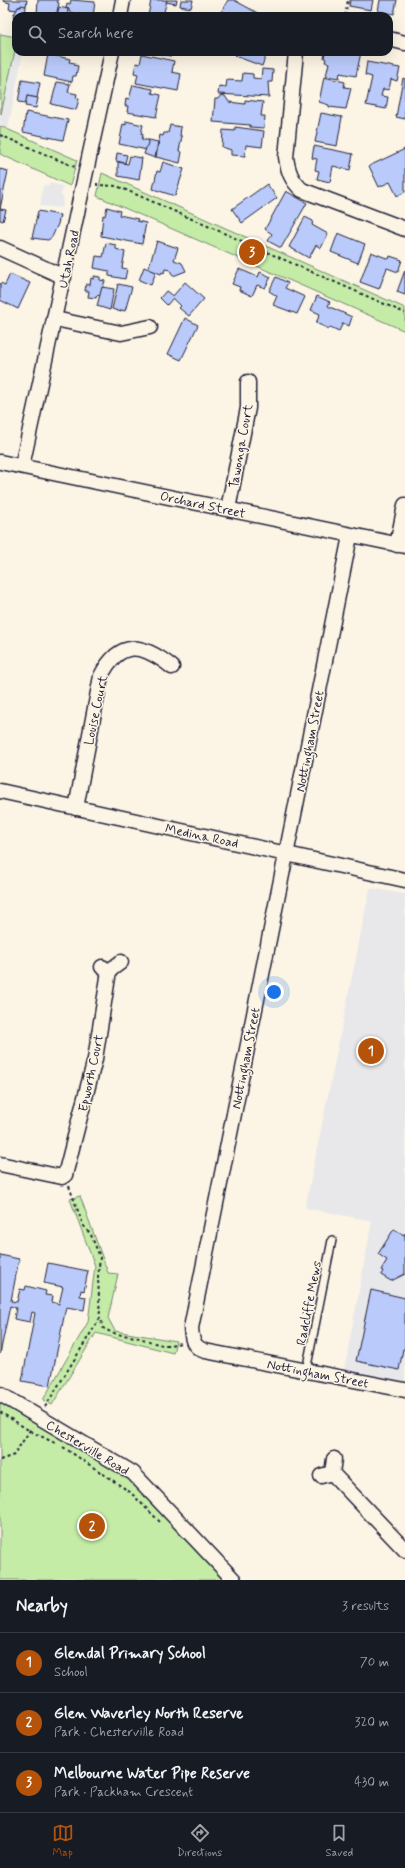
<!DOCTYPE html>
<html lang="en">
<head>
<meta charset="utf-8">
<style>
	:root { --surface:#171b24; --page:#20242c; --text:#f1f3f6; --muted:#9ea1a6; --line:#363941; --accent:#b45309 }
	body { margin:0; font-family:Mynerve,sans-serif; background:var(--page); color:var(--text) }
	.you { position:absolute; left:274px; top:992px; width:14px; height:14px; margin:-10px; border:3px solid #fff; border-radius:50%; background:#1a73e8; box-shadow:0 0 0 6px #1a73e833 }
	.badge { display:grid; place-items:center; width:26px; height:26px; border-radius:50%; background:var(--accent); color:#fff; font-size:13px; font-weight:700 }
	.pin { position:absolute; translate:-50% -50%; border:2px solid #fff; box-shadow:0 1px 4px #0006 }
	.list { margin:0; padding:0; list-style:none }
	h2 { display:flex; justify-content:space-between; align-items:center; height:52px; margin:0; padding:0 16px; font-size:17px }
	h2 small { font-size:13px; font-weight:400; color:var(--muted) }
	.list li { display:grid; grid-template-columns:26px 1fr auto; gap:12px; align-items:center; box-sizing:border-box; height:60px; padding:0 16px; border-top:1px solid var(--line) }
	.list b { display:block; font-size:15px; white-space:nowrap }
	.list p { margin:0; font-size:13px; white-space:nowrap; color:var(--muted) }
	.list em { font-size:13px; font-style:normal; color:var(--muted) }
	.icon { flex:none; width:22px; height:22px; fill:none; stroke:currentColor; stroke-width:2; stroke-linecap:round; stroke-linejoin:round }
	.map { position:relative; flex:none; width:405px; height:1580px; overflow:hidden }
	.search { position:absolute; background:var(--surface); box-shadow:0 4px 16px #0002; left:12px; right:12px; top:12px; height:44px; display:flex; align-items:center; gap:10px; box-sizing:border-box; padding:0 14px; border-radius:12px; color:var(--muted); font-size:15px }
	.sheet { height:232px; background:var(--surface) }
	nav { display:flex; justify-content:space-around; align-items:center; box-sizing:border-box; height:56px; border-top:1px solid var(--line); background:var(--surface); font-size:11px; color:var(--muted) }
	nav a { display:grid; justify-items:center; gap:2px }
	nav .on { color:var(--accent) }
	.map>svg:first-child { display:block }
	.built { fill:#e8e8eb }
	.green { fill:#c5eca7; stroke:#748771 }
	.building { fill:#bacafa; stroke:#22223b }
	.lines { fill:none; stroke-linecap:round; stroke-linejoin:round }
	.lane-casing { stroke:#22223b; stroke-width:10 }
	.street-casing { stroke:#22223b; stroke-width:17 }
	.path { stroke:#22223b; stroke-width:2; stroke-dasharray:3 3; stroke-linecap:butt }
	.lane { stroke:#fcf5e5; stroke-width:7 }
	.street { stroke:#fcf5e5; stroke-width:14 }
	.labels { text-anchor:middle; stroke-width:3; stroke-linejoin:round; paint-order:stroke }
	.street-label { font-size:13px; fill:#22223b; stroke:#fcf5e5 }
</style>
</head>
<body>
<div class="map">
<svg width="405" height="1580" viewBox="0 0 405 1580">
	<rect width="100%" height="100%" fill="#fcf5e5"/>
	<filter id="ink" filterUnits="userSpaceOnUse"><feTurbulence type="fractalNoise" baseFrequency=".025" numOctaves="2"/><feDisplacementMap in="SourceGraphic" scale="8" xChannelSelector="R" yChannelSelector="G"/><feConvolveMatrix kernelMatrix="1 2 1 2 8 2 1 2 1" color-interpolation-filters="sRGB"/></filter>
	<g filter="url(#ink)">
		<g class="built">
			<polygon points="0,33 16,37 16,52 23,52 8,129 0,125"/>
			<polygon points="49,183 63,186 61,196 64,197 62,208 40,206 43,185 49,186"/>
			<polygon points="370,888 405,894 405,1383 344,1371 372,1221 305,1208"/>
		</g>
		<g class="green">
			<polygon points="0,34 16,37 16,46 1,114"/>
			<polygon points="0,126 77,160 70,186 0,154"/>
			<polygon points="102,173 405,308 405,331 97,196"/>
			<polygon points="80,1196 108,1273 118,1274 108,1318 115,1331 176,1341 173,1353 96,1333 52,1405 43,1400 88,1322 95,1266 70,1199"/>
			<polygon points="0,1394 133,1473 234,1580 0,1580"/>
		</g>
		<g class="building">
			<polygon points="3,0 27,0 26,6 18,7 17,10 9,9 10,3 3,1"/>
			<polygon points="38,0 58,0 57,2 59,3 56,16 37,14"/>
			<polygon points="71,0 95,2 93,16 79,16 79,14 69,12 69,9 66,8 67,3 70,4"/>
			<polygon points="151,0 167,0 163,16 148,16"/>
			<polygon points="167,0 177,0 176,4 166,2"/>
			<polygon points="181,0 193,0 191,8 180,6"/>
			<polygon points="228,0 234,0 263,16 227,16 221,12"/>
			<polygon points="350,0 373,0 371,10 349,6"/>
			<polygon points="380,0 397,0 394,14 378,11"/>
			<polygon points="21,5 26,6 25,16 16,16 15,21 13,17 14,13 15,13 18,7 21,7"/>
			<polygon points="59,7 68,9 67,16 57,16"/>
			<polygon points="28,52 40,52 40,55 28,54"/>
			<polygon points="148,52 171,52 171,56"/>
			<polygon points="237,52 267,52 262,66 235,56"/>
			<polygon points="325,52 361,52 356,76 340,73 339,78 326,76 329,63 325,62 326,59 324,58"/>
			<polygon points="48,54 70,59 69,62 75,63 74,65 78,66 76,76 73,76 72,82 44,76"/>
			<polygon points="142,54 174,61 172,72 181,74 178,91 136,83 138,74 134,73 136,63 140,64"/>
			<polygon points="367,62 400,68 397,81 391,79 389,90 383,89 381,96 388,97 386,109 366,105 372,77 365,75"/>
			<polygon points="262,69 273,70 272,82 268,82 269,97 218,94 219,86 226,87 227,80 242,81 243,73 253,74 253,78 261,79"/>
			<polygon points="324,77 345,82 344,87 351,88 346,109 329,107 329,105 319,102"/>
			<polygon points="403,78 405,79 405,119 396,117"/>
			<polygon points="22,80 40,83 37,98 27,96 26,103 18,102"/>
			<polygon points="57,82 70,84 68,92 77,94 76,98 79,99 76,110 51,104"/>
			<polygon points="133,85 153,89 152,93 161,95 156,117 127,112 128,106 125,106 126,98 129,99"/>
			<polygon points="221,95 225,96 229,102 245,104 245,100 263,102 261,116 265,116 264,128 250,127 250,125 213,122 215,99 218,99"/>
			<polygon points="27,96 38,98 36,108 25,106"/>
			<polygon points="26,112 68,120 63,140 23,132"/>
			<polygon points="321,113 342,117 337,146 315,142"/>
			<polygon points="126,121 143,125 141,134 143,134 142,140 149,140 147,150 119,144 123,124 126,125"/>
			<polygon points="170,125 181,127 180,136 182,136 179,151 182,152 180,163 156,157 160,135 163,136 164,133 168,133"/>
			<polygon points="235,127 264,131 262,147 246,145 245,156 231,155 231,150 222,147 223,130 235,131"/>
			<polygon points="149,140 158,142 155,158 144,154"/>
			<polygon points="314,146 353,154 350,170 333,166 330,182 317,179 319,171 315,170 317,159 312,158"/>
			<polygon points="405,149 405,192 397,196 390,182 379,187 369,166"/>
			<polygon points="117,153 127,155 125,163 116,161"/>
			<polygon points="130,156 142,158 139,180 118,176 118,162 128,164"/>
			<polygon points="163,162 184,169 175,196 153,189 157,171 160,172"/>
			<polygon points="0,169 8,171 0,209 6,210 3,221 0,220"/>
			<polygon points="267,184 277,198 242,223 232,209"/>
			<polygon points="286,191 307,203 281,248 268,241 272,234 265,229"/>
			<polygon points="107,207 120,211 119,215 138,219 137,221 146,223 142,244 101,236 103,215 105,216"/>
			<polygon points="38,211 60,215 58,224 52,237 48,240 32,238"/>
			<polygon points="305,217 313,221 312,225 328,234 321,248 316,245 309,258 289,247"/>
			<polygon points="338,233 365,244 358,263 331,252"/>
			<polygon points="157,241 178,248 174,260 182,263 186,271 173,276 170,270 165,269 164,273 162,272 161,274 148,269"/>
			<polygon points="106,243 116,245 116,249 125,252 122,268 127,269 125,279 109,276 109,271 94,268 96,256 103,257"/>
			<polygon points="371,252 389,259 390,256 402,260 398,272 387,268 379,289 360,282"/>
			<polygon points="144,267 156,272 151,285 139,280"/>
			<polygon points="239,269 258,277 260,272 271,277 265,288 257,285 252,296 239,290 240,287 232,284"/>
			<polygon points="405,270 405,295 397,292"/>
			<polygon points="10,274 30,283 18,309 0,300 0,284 1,283 5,285"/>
			<polygon points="94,276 100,277 100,280 105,281 100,296 97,295 96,298 88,297 89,291 85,291 86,284 90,285 91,278 94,279"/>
			<polygon points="276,277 288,283 285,288 305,297 297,314 273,305 277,296 269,291"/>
			<polygon points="185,282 204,299 189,316 179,308 181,306 173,298 167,305 160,298 166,291 173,296"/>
			<polygon points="118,284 132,287 125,311 121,310 121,312 112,309"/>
			<polygon points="102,287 114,289 110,310 97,306"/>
			<polygon points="317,296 330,302 328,306 352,317 349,326 343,323 339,331 330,327 329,329 316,323 320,314 311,310"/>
			<polygon points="185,318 198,325 181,360 168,354"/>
			<polygon points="394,1229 404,1235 405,1233 405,1274 391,1281 381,1275 383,1271 381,1270 387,1260 378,1254"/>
			<polygon points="0,1255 19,1259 11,1301 17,1302 20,1289 25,1290 26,1286 46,1291 45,1295 53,1296 52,1302 59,1304 63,1287 44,1283 48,1263 88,1271 84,1291 81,1290 80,1296 86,1297 84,1310 66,1307 50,1386 22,1381 35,1313 32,1312 30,1322 14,1319 16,1308 10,1306 0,1354"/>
			<polygon points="371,1290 405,1298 405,1349 403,1349 399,1370 356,1361"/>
		</g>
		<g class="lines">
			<g class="lane-casing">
				<polyline id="lane" points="306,1371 332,1240"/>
			</g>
			<g class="street-casing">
				<g id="street">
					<polyline points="120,16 123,0"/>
					<polyline points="389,39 405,43"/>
					<path d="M296 52 286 157C288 171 291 180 302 190L405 229"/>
					<polyline points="0,248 64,277"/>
					<polyline points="55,319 121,333 150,327"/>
					<polyline points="0,462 405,546"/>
					<polyline points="22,466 112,52"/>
					<polyline points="228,509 248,408 248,382"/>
					<path d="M350 536 191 1328C192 1340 193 1347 205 1351L405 1390"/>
					<polyline points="397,545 405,505"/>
					<polyline points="0,791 405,880"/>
					<path d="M76 808 101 676C120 638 143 644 172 667"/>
					<polyline points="102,967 109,971 121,962"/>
					<polyline points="0,1164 62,1177 65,1175 95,1059 109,971"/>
					<polyline points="0,1394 133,1473 234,1580"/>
					<polyline points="332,1473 405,1550"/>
					<polyline points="321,1476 332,1473 334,1459"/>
				</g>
			</g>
			<g class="path">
				<polyline points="345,16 348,0"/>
				<polyline points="0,135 75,167"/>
				<polyline points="97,183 97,185 117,186 405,313"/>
				<polyline points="69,1186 83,1225 91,1235 100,1257 98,1277 100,1318"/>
				<path d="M45 1407 100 1318 103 1328C119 1337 124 1334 139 1338 159 1343 158 1348 181 1343"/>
				<polyline points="0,1412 30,1431 57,1444"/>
				<polyline points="63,1447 130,1492 162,1524"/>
				<polyline points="0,1460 14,1455 32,1427"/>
			</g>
			<use href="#lane" class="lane"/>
			<use href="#street" class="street"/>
		</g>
	</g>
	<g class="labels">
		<g class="street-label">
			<text transform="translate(68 259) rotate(-78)" y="5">Utah Road</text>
			<text transform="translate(240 446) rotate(-80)" y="5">Tawonga Court</text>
			<text transform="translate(203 504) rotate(12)" y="5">Orchard Street</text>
			<text transform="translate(95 710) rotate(-78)" y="5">Louise Court</text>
			<text transform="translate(309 741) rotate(-79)" y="5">Nottingham Street</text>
			<text transform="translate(202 835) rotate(12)" y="5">Medina Road</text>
			<text transform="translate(245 1058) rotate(-79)" y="5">Nottingham Street</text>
			<text transform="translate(90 1073) rotate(-78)" y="5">Epworth Court</text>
			<text transform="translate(308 1303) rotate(-79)" y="5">Radcliffe Mews</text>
			<text transform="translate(318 1373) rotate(11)" y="5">Nottingham Street</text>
			<text transform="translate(88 1447) rotate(31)" y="5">Chesterville Road</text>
		</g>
	</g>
</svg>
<div class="you"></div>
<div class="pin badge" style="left:371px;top:1051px">1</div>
<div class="pin badge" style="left:92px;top:1526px">2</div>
<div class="pin badge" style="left:252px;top:252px">3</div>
<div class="search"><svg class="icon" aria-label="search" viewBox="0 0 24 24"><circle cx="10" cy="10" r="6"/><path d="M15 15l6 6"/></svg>Search here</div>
</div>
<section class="sheet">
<h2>Nearby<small>3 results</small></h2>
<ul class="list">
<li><span class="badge">1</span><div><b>Glendal Primary School</b><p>School</p></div><em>70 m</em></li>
<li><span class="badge">2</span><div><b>Glen Waverley North Reserve</b><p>Park · Chesterville Road</p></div><em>320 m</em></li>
<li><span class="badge">3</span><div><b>Melbourne Water Pipe Reserve</b><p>Park · Packham Crescent</p></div><em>430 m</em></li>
</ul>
</section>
<nav>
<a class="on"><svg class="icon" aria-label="map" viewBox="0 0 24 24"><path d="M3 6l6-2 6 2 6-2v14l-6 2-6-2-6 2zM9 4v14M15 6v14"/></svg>Map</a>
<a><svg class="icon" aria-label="directions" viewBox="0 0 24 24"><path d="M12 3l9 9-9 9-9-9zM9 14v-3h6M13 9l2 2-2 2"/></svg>Directions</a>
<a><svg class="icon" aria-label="saved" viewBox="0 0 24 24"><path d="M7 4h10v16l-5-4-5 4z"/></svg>Saved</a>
</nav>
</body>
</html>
